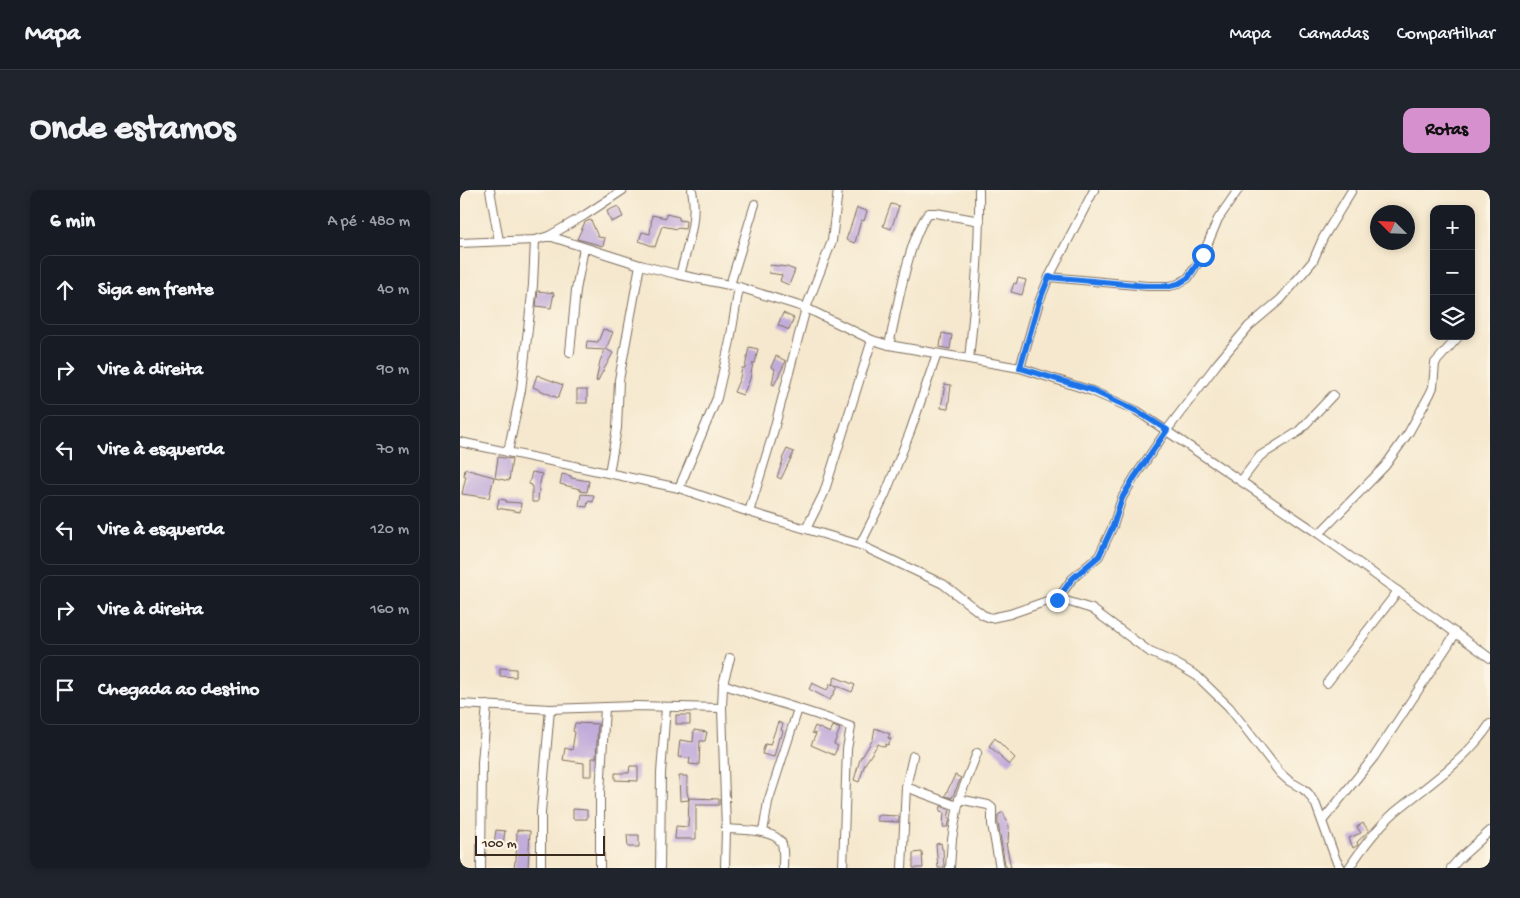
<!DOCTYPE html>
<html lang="pt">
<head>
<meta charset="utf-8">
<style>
	:root { --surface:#171b24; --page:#20242c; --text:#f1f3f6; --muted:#9ea1a6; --line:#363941; --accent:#d690ce }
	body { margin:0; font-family:"Gochi Hand",sans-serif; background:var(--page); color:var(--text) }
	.controls { position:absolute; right:15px; top:15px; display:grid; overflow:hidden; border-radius:10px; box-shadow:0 2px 8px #0003 }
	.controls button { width:45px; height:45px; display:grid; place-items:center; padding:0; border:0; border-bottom:1px solid var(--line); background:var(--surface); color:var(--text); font:25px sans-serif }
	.compass { position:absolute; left:910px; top:15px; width:45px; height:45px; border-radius:50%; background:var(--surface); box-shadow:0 2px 8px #0003; rotate:294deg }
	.scale { position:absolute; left:15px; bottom:12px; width:130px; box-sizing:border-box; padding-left:5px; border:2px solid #3b2a1e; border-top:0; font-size:14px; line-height:18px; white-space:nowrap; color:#3b2a1e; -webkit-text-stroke:4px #fcf5e5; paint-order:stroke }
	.stop { position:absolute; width:15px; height:15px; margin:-11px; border:4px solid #1a73e8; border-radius:50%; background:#fff }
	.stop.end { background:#1a73e8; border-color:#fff; box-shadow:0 1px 5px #0008 }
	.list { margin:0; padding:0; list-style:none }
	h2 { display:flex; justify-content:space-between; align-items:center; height:65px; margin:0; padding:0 20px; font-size:21px }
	h2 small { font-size:16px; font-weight:400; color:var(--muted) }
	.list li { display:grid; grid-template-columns:32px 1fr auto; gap:15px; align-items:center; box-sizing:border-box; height:70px; margin:0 10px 10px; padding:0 10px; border:1px solid var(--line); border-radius:10px }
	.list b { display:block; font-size:19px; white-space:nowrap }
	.list em { font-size:16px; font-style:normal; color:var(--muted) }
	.icon { flex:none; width:28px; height:28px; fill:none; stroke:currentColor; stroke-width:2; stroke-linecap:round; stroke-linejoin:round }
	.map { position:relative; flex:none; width:1030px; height:678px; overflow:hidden; border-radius:10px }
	header { display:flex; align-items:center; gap:30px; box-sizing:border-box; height:70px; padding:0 25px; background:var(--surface); border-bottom:1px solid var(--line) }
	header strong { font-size:24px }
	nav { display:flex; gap:28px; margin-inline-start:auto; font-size:18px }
	.intro { display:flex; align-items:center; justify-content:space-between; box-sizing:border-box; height:120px; padding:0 30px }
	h1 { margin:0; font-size:35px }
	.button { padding:12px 22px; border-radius:10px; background:var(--accent); color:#111; font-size:18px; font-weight:700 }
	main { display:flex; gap:30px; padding:0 30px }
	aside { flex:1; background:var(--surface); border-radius:10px; box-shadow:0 2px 8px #0003 }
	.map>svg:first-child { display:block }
	.building { fill:#c1abda }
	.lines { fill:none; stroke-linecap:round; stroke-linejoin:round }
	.minor-casing { stroke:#7c6c5c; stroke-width:10 }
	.minor { stroke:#fff; stroke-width:8 }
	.route { stroke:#1a73e8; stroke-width:6 }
</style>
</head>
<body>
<header>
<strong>Mapa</strong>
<nav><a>Mapa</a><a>Camadas</a><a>Compartilhar</a></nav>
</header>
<div class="intro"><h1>Onde estamos</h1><a class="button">Rotas</a></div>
<main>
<aside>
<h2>6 min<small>A pé · 480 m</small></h2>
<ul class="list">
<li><svg class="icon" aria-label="ahead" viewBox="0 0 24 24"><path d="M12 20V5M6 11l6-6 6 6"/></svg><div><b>Siga em frente</b></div><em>40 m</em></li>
<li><svg class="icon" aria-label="right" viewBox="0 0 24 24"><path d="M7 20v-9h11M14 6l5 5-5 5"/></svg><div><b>Vire à direita</b></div><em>90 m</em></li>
<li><svg class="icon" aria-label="left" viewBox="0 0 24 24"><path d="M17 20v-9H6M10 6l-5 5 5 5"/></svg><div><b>Vire à esquerda</b></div><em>70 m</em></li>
<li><svg class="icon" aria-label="left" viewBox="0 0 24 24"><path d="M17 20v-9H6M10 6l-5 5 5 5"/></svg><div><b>Vire à esquerda</b></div><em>120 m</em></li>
<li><svg class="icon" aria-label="right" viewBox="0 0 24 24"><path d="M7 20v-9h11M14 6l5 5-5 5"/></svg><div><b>Vire à direita</b></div><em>160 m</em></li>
<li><svg class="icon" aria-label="arrive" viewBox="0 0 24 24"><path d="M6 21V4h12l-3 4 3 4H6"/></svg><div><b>Chegada ao destino</b></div></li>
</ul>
</aside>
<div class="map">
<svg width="1030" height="678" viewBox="0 0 1030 678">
	<rect width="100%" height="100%" fill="#fcf5e5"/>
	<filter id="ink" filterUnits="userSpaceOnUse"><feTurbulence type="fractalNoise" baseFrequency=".02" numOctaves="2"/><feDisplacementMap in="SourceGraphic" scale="10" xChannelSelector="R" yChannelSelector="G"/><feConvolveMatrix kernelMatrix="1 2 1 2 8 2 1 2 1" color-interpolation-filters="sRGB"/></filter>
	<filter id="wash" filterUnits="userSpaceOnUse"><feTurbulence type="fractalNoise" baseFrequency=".0096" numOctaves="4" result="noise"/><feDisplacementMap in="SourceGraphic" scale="20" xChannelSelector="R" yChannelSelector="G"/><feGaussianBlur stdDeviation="1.12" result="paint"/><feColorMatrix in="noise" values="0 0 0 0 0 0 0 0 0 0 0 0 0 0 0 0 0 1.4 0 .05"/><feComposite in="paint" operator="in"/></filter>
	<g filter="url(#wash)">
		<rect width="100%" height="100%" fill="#f5e8ce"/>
		<g id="blocks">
			<g class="building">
				<polygon points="431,14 439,16 431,39 423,36"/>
				<polygon points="158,16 163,27 151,32 147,21"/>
				<polygon points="397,18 407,21 404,31 401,30 395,53 386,50"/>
				<polygon points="206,24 219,27 219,30 226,31 225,39 217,38 217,39 202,36 195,57 179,51 182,42 190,44 192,25 206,28"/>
				<polygon points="131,30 138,47 145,48 143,56 117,49 125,32"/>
				<polygon points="310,75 327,77 335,80 329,95 320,91 322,85 309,83"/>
				<polygon points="558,88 566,90 562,105 551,102 554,93 556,94"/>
				<polygon points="78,101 94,103 91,118 76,116"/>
				<polygon points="323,123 334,128 329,140 318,135"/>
				<polygon points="143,139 153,142 146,159 153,163 137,192 136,191 140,171 145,160 126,159 127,151 138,152"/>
				<polygon points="482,143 492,145 490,159 480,157"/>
				<polygon points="289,157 298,159 295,173 293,173 290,189 283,205 274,202 280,188 282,178 285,178"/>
				<polygon points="316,166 326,171 314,195 312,194 315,179 311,177"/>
				<polygon points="77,185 103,195 98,208 73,197"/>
				<polygon points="485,194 491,195 488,219 481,218"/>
				<rect x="117" y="200" width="10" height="13"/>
				<polygon points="327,259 334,262 321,289 317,287 323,270 322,269"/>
				<polygon points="38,267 52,269 49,291 35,288"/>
				<polygon points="5,279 34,287 29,308 2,304 6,286 4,286"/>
				<polygon points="72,282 82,284 79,298 78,312 72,312 72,295 69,294"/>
				<polygon points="102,284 111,286 111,288 129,291 127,302 120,301 120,299 100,294"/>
				<polygon points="121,304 134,305 133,312 128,311 127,317 119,316"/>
				<polygon points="39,309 46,310 46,312 61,313 60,322 37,318"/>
				<polygon points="40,478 56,479 56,487 40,486"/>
				<polygon points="375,487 395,495 392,502 372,494"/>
				<polygon points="352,493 367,500 370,494 377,497 370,510 349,499"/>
				<rect x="216" y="525" width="14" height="9"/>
				<polygon points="318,532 323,534 321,540 323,541 321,548 319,547 314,567 302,564 305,554 310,555"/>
				<polygon points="115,533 138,534 136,568 132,568 132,586 124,586 124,573 103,570 105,558 112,560 115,542 113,541"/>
				<polygon points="355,536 370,543 373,536 380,539 374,554 378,556 374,565 351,555 356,544 352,543"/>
				<polygon points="415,538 430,544 428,548 431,549 428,555 426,554 425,557 418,554 405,574 399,592 394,590 401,566 402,567 413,549"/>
				<polygon points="234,540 247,542 245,551 240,551 239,575 229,574 230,568 218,567 220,550 233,552"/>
				<polygon points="535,548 555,568 549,575 541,568 542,567 529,556"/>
				<polygon points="170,576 178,576 178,591 155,590 155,583 169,583"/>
				<polygon points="495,585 501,588 492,608 485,606"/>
				<polygon points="219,586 227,586 227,602 229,610 220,611"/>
				<polygon points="229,608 259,609 259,615 236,615 236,649 215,649 216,636 228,637"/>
				<polygon points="481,616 490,620 488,628 490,628 488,637 483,637 484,622 480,621"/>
				<polygon points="113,619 127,620 127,629 113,629"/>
				<polygon points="543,622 549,636 548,652 546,653 551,678 547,678 545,674 538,633 538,625"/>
				<polygon points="417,625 439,626 439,632 417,631"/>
				<polygon points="903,633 909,641 897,652 898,655 893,658 889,648 901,643 897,637"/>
				<polygon points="36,640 45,641 43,655 34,654"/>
				<polygon points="57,640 70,641 68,678 54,678 55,671 56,671"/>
				<polygon points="167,645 179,645 179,657 168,657"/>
				<polygon points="481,653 482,659 483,659 484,678 478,678 476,654"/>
				<polygon points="462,662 463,678 453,678 453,663"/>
			</g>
		</g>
	</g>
	<g filter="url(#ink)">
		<use href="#blocks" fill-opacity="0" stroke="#7c6c5c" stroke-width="1"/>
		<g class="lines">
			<g class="minor-casing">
				<g id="minor">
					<polyline points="30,0 39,51"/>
					<polyline points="89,46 125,25 163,0"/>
					<polyline points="0,53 75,50 89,46 180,75 220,85 279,97 346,118 412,150 429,155 560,178 632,201 677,221 859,344 1030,468"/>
					<path d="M220 85C227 58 238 28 232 0"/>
					<polyline points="589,87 687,96 710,96 718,94 728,88 743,65 758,29 778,0"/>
					<polyline points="270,95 295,14"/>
					<path d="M429 155C436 125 449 44 469 23H476L520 31"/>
					<polyline points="110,162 116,100 124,58"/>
					<path d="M509 169C515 113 520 57 519 0"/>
					<polyline points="560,178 579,112 589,87 634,0"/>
					<polyline points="0,252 219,298 289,322 400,355 483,394 523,425 531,428 550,424 590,410 603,410 632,419 690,462 717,474 737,486 769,517 820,583 829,591 843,599 848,603 856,615 876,670 881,678"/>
					<polyline points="48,262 61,200 73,95 75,50"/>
					<polyline points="149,283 157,238 159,190 180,75"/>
					<polyline points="781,291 800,266 838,242 873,205"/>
					<polyline points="219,298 257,208 270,151 279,97"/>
					<polyline points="289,322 312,247 346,118 372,51 378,0"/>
					<polyline points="346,339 364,303 412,150"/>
					<polyline points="859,344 925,276 949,242 970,204 973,197 975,173 999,146"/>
					<polyline points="400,355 425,305 450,242 477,164"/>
					<polyline points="597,410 612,389 639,366 653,336 662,308 674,288 707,240 757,174 789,136 821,109 853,71 863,48 892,0"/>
					<polyline points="867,493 938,401"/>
					<path d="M263 494C305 510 349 520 391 537L387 559 383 678"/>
					<polyline points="0,514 90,519 175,516 262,518"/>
					<polyline points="446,597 497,616"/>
					<polyline points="499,609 528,615 532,618 532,634 540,678"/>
					<polyline points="863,630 914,567 996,443"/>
					<path d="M266 639C279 640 316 639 322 654 324 661 323 671 323 678"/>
					<polyline points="303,642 308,612 338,519"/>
					<polyline points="21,678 22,572 27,515"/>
					<polyline points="81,678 81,622 90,519"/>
					<polyline points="140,678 140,603 145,517"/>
					<polyline points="200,678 201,583 206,517"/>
					<polyline points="265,678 266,639 262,518 263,494 270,468"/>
					<polyline points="442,678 446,597 453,566"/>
					<polyline points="490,678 492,649 499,609 517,563"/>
					<path d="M889 678C902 658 917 638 935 622 969 594 1005 571 1030 534"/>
					<polyline points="991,678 999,669 1030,641"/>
				</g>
			</g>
			<use href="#minor" class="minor"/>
		</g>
	</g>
	<g class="lines" filter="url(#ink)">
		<polyline class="route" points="597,410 612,389 639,366 653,336 662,308 674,288 707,240 677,221 632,200 560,178 579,112 589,87 686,96 710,96 718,94 728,88 743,65"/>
	</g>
</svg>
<div class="controls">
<button>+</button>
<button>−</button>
<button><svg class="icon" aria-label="layers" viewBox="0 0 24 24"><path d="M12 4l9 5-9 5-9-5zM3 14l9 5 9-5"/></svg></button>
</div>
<svg class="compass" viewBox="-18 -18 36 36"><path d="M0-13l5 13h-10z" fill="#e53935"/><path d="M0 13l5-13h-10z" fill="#9ea1a6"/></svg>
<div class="scale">100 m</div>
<div class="stop" style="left:743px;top:65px"></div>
<div class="stop end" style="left:597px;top:410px"></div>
</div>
</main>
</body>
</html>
